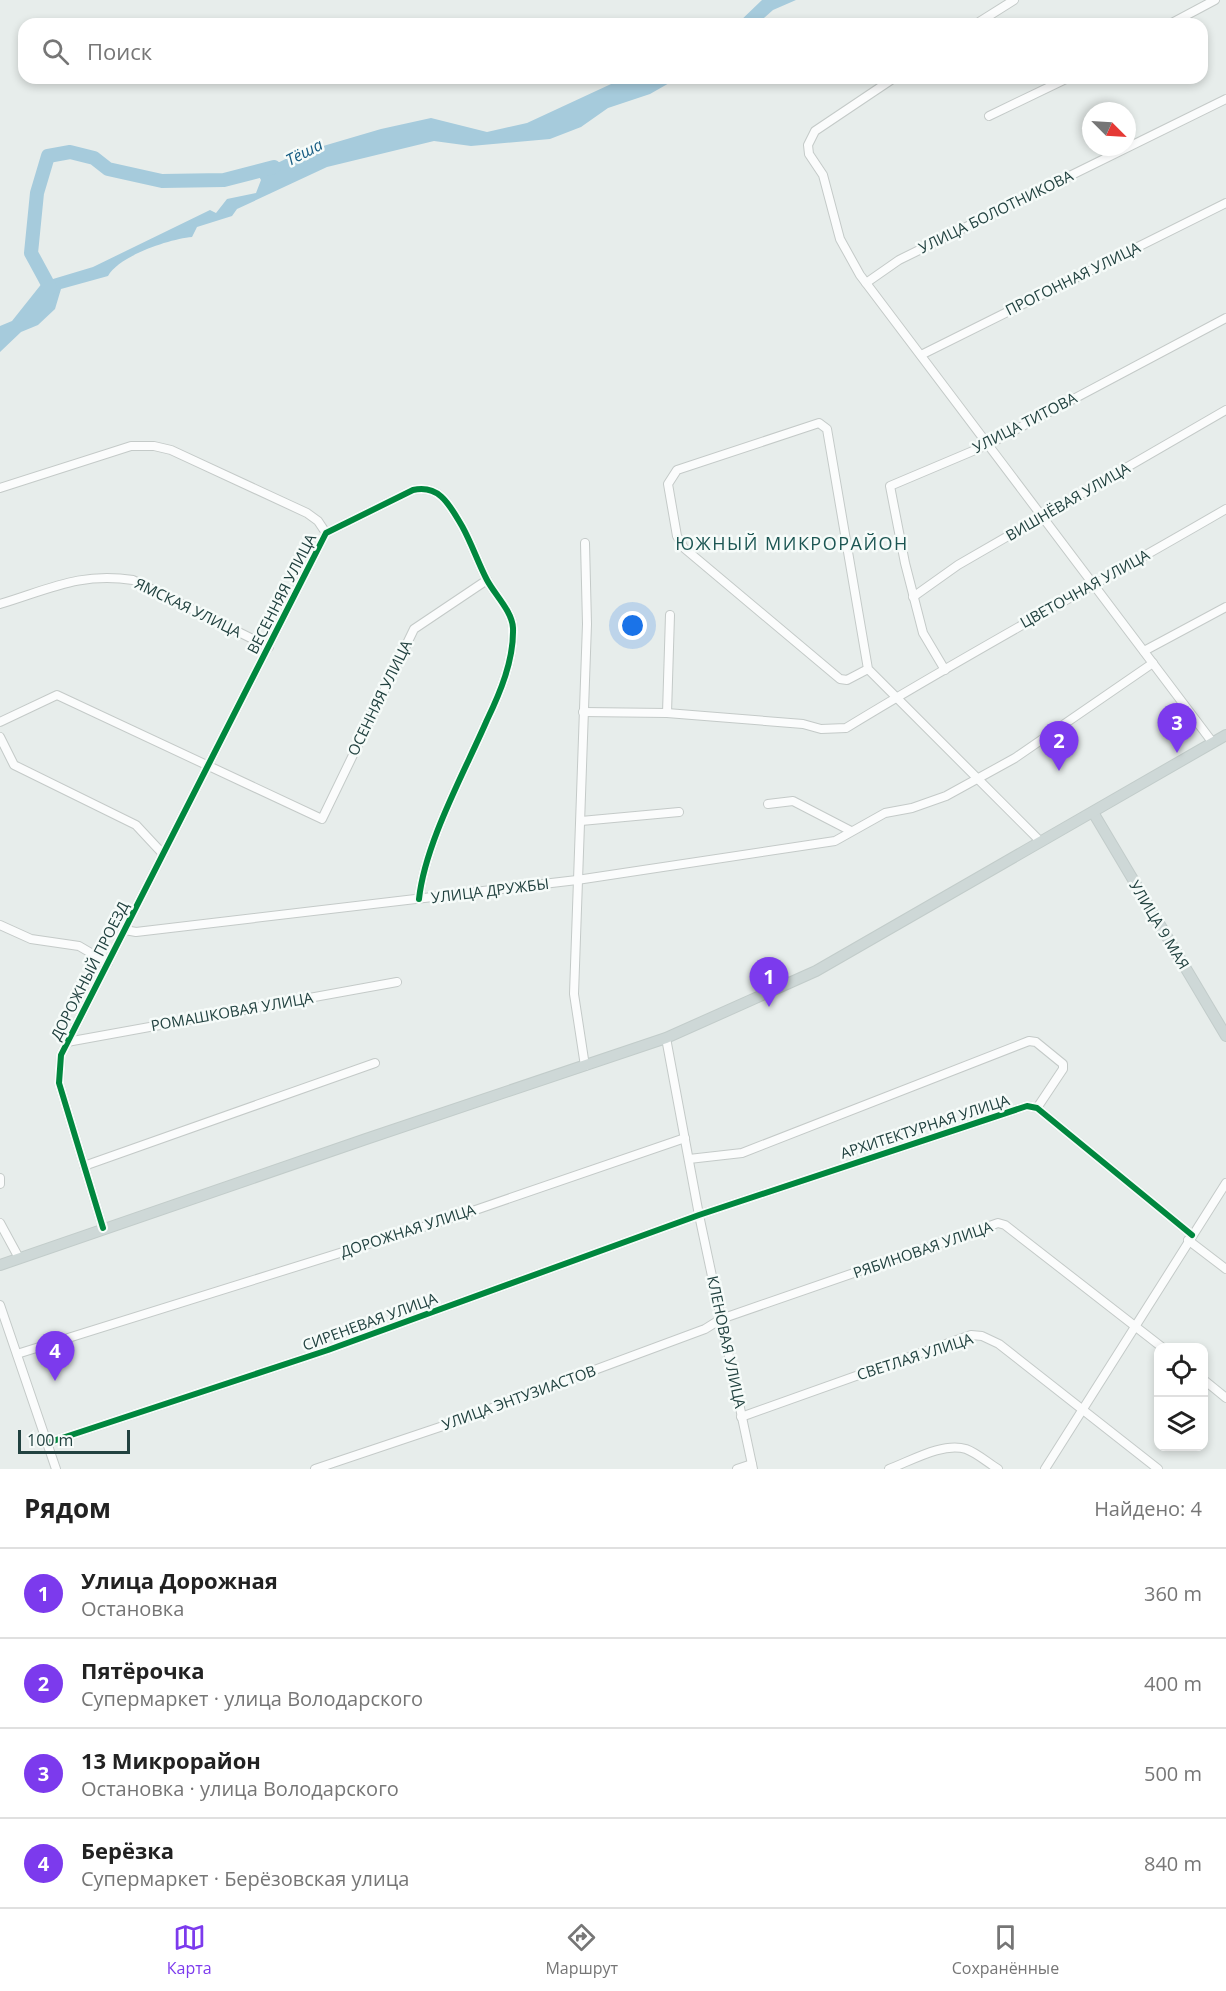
<!DOCTYPE html>
<html lang="ru">
<head>
<meta charset="utf-8">
<style>
	:root { --surface:#fff; --page:#f2f2f2; --text:#222; --muted:#767676; --line:#e0e0e0; --accent:#7c3aed }
	body { margin:0; font-family:"Open Sans",sans-serif; background:var(--page); color:var(--text) }
	.controls { position:absolute; right:18px; bottom:18px; display:grid; overflow:hidden; border-radius:12px; box-shadow:0 3px 9px #0003 }
	.controls button { width:54px; height:54px; display:grid; place-items:center; padding:0; border:0; border-bottom:2px solid var(--line); background:var(--surface); color:var(--text); font:30px sans-serif }
	.compass { position:absolute; left:1082px; top:102px; width:54px; height:54px; border-radius:50%; background:var(--surface); box-shadow:0 3px 9px #0003; rotate:114deg }
	.scale { position:absolute; left:18px; bottom:15px; width:112px; box-sizing:border-box; padding-left:6px; border:3px solid #224240; border-top:0; font-size:16px; line-height:21px; white-space:nowrap; color:#224240; -webkit-text-stroke:4px #f6fbf9; paint-order:stroke }
	.you { position:absolute; left:633px; top:626px; width:21px; height:21px; margin:-15px; border:4px solid #fff; border-radius:50%; background:#1a73e8; box-shadow:0 0 0 9px #1a73e833 }
	.badge { display:grid; place-items:center; width:39px; height:39px; border-radius:50%; background:var(--accent); color:#fff; font-size:20px; font-weight:700 }
	.pin { position:absolute; translate:-50% -50px; filter:drop-shadow(0 2px 3px #0008) }
	.pin::after { content:''; position:absolute; top:32px; width:21px; height:18px; background:inherit; clip-path:polygon(0 0,100% 0,50% 100%) }
	.list { margin:0; padding:0; list-style:none }
	h2 { display:flex; justify-content:space-between; align-items:center; height:78px; margin:0; padding:0 24px; font-size:26px }
	h2 small { font-size:20px; font-weight:400; color:var(--muted) }
	.list li { display:grid; grid-template-columns:39px 1fr auto; gap:18px; align-items:center; box-sizing:border-box; height:90px; padding:0 24px; border-top:2px solid var(--line) }
	.list b { display:block; font-size:22px; white-space:nowrap }
	.list p { margin:0; font-size:20px; white-space:nowrap; color:var(--muted) }
	.list em { font-size:20px; font-style:normal; color:var(--muted) }
	.icon { flex:none; width:33px; height:33px; fill:none; stroke:currentColor; stroke-width:2; stroke-linecap:round; stroke-linejoin:round }
	.map { position:relative; flex:none; width:1226px; height:1469px; overflow:hidden }
	.search { position:absolute; background:var(--surface); box-shadow:0 3px 9px #0003; left:18px; right:18px; top:18px; height:66px; display:flex; align-items:center; gap:15px; box-sizing:border-box; padding:0 21px; border-radius:18px; color:var(--muted); font-size:22px }
	.sheet { height:438px; background:var(--surface) }
	nav { display:flex; justify-content:space-around; align-items:center; box-sizing:border-box; height:84px; border-top:2px solid var(--line); background:var(--surface); font-size:16px; color:var(--muted) }
	nav a { display:grid; justify-items:center; gap:3px }
	nav .on { color:var(--accent) }
	.map>svg:first-child { display:block }
	.water { fill:#a6cbdc }
	.lines { fill:none; stroke-linecap:round; stroke-linejoin:round }
	.river { stroke:#a6cbdc; stroke-width:14 }
	.minor-casing { stroke:#c4cac8; stroke-width:10 }
	.major-casing { stroke:#c2ccca; stroke-width:12 }
	.minor { stroke:#fbfcfc; stroke-width:8 }
	.major { stroke:#ced8d7; stroke-width:10 }
	.cycleway-casing { stroke:#f6fbf9; stroke-width:10 }
	.cycleway { stroke:#00873e; stroke-width:6 }
	.labels { text-anchor:middle; stroke-width:5; stroke-linejoin:round; paint-order:stroke }
	.street-label { font-size:15px; fill:#224240; stroke:#f6fbf9 }
	.water-label { font-size:16px; font-style:italic; fill:#185d83; stroke:#f6fbf9 }
	.quarter-label { font-size:18px; letter-spacing:1.5px; fill:#1c5653; stroke:#f6fbf9 }
</style>
</head>
<body>
<div class="map">
<svg width="1226" height="1469" viewBox="0 0 1226 1469">
	<rect width="100%" height="100%" fill="#e7edeb"/>
	<g class="water">
		<polygon points="762,0 796,0 773,10 757,24 737,24"/>
		<path d="M624 78H678L650 94 608 108 581 127 550 139 471 146 434 141 327 167 237 209 232 216 197 227 192 237C169 239 119 256 108 276L61 289 55 309 38 325 21 332 0 352V326L12 321 43 282 93 267 210 210 216 213 227 199 256 193 261 180 254 168 265 169 296 154 381 129 431 118 487 132 527 123Z"/>
	</g>
	<g class="lines">
		<polyline class="river" points="50,288 31,253 37,193 48,156 70,152 94,158 108,169 162,181 224,180 274,167"/>
		<g class="minor-casing">
			<g id="minor">
				<polyline points="976,24 1014,0"/>
				<polyline points="1170,24 1215,0"/>
				<polyline points="894,78 815,131 808,145 809,154 823,175 840,239 860,275 1213,743"/>
				<polyline points="989,116 1068,78"/>
				<polyline points="866,283 899,260 1226,99"/>
				<polyline points="921,355 1226,203"/>
				<polyline points="0,488 131,446 154,446 171,450 307,513 318,521 326,533"/>
				<polyline points="913,597 958,565 1226,410"/>
				<path d="M0 604C50 589 80 572 133 580L269 647"/>
				<polyline points="1144,651 1226,607"/>
				<polyline points="868,669 827,429 819,423 677,470 668,484 677,536 684,548 840,679 847,680 868,669 1041,842"/>
				<polyline points="945,670 923,633 905,563 890,486 987,445 1226,318"/>
				<path d="M583 712 667 713 803 724 821 729 846 728C970 652 1099 583 1226 509"/>
				<polyline points="667,713 670,615"/>
				<polyline points="0,722 57,695 322,819 414,629 487,580"/>
				<polyline points="0,737 14,765 136,825 163,854"/>
				<polyline points="768,804 793,801 851,831"/>
				<polyline points="581,821 679,812"/>
				<polyline points="0,925 31,939 79,946 108,963"/>
				<polyline points="125,930 136,932 577,880 835,841 885,813 912,808 946,796 1015,758 1153,663"/>
				<polyline points="666,1038 699,1215 753,1469"/>
				<polyline points="67,1042 397,982"/>
				<polyline points="585,1066 574,994 587,624 585,543"/>
				<polyline points="689,1159 742,1153 1029,1041 1036,1042 1063,1064 1063,1069 1037,1108"/>
				<polyline points="84,1166 375,1063"/>
				<polyline points="0,1178 0,1184"/>
				<polyline points="0,1223 19,1258"/>
				<path d="M103 1228 59 1083 61 1055 326 533 413 490C440 484 450 506 462 526 472 544 478 563 487 580 495 595 512 611 513 628 514 660 500 693 487 720 464 773 425 843 419 899"/>
				<polyline points="1188,1240 1226,1269"/>
				<polyline points="0,1305 56,1469"/>
				<polyline points="17,1354 458,1216 685,1138"/>
				<polyline points="1204,1380 1226,1398"/>
				<polyline points="741,1417 971,1335 982,1336 999,1344 1158,1469"/>
				<polyline points="47,1443 328,1350 699,1215 1027,1106 1037,1108 1192,1235"/>
				<polyline points="315,1469 449,1424 705,1329 721,1319 998,1223 1005,1225 1163,1348"/>
				<polyline points="737,1469 752,1464"/>
				<path d="M889 1469C911 1461 942 1442 966 1449 977 1453 988 1463 998 1469"/>
				<polyline points="1045,1469 1226,1183"/>
			</g>
		</g>
		<g class="major-casing">
			<g id="major">
				<polyline points="1094,814 1226,1036"/>
				<polyline points="0,1265 366,1139 666,1038 816,971 1226,735"/>
			</g>
		</g>
		<use href="#minor" class="minor"/>
		<use href="#major" class="major"/>
		<g class="cycleway-casing">
			<g id="cycleway">
				<path d="M103 1228 59 1083 61 1055 326 533 413 490C440 484 450 506 462 526 472 544 478 563 487 580 495 595 512 611 513 628 514 660 500 693 487 720 464 773 425 843 419 899"/>
				<polyline points="47,1443 328,1350 699,1215 1027,1106 1037,1108 1192,1235"/>
			</g>
		</g>
		<use href="#cycleway" class="cycleway"/>
	</g>
	<g class="labels">
		<g class="street-label">
			<text transform="translate(996 212) rotate(-26)" y="5">УЛИЦА БОЛОТНИКОВА</text>
			<text transform="translate(1073 279) rotate(-26)" y="5">ПРОГОННАЯ УЛИЦА</text>
			<text transform="translate(1025 423) rotate(-27)" y="5">УЛИЦА ТИТОВА</text>
			<text transform="translate(1068 502) rotate(-30)" y="5">ВИШНЁВАЯ УЛИЦА</text>
			<text transform="translate(1085 589) rotate(-29)" y="5">ЦВЕТОЧНАЯ УЛИЦА</text>
			<text transform="translate(282 594) rotate(-63)" y="5">ВЕСЕННЯЯ УЛИЦА</text>
			<text transform="translate(188 608) rotate(26)" y="5">ЯМСКАЯ УЛИЦА</text>
			<text transform="translate(380 698) rotate(-64)" y="5">ОСЕННЯЯ УЛИЦА</text>
			<text transform="translate(490 891) rotate(-7)" y="5">УЛИЦА ДРУЖБЫ</text>
			<text transform="translate(1159 925) rotate(59)" y="5">УЛИЦА 9 МАЯ</text>
			<text transform="translate(90 971) rotate(-63)" y="5">ДОРОЖНЫЙ ПРОЕЗД</text>
			<text transform="translate(232 1012) rotate(-10)" y="5">РОМАШКОВАЯ УЛИЦА</text>
			<text transform="translate(925 1127) rotate(-18)" y="5">АРХИТЕКТУРНАЯ УЛИЦА</text>
			<text transform="translate(408 1231) rotate(-18)" y="5">ДОРОЖНАЯ УЛИЦА</text>
			<text transform="translate(923 1250) rotate(-19)" y="5">РЯБИНОВАЯ УЛИЦА</text>
			<text transform="translate(370 1322) rotate(-20)" y="5">СИРЕНЕВАЯ УЛИЦА</text>
			<text transform="translate(726 1342) rotate(78)" y="5">КЛЕНОВАЯ УЛИЦА</text>
			<text transform="translate(915 1357) rotate(-18)" y="5">СВЕТЛАЯ УЛИЦА</text>
			<text transform="translate(519 1398) rotate(-20)" y="5">УЛИЦА ЭНТУЗИАСТОВ</text>
		</g>
		<g class="water-label">
			<text transform="translate(304 152) rotate(-27)" y="6">Тёша</text>
		</g>
		<g class="quarter-label">
			<text x="792" y="550">ЮЖНЫЙ МИКРОРАЙОН</text>
		</g>
	</g>
</svg>
<div class="controls">
<button><svg class="icon" aria-label="locate" viewBox="0 0 24 24"><circle cx="12" cy="12" r="6"/><path d="M12 2v4M12 18v4M2 12h4M18 12h4"/></svg></button>
<button><svg class="icon" aria-label="layers" viewBox="0 0 24 24"><path d="M12 4l9 5-9 5-9-5zM3 14l9 5 9-5"/></svg></button>
</div>
<svg class="compass" viewBox="-18 -18 36 36"><path d="M0-13l5 13h-10z" fill="#e53935"/><path d="M0 13l5-13h-10z" fill="#767676"/></svg>
<div class="scale">100 m</div>
<div class="you"></div>
<div class="pin badge" style="left:769px;top:1007px">1</div>
<div class="pin badge" style="left:1059px;top:771px">2</div>
<div class="pin badge" style="left:1177px;top:753px">3</div>
<div class="pin badge" style="left:55px;top:1381px">4</div>
<div class="search"><svg class="icon" aria-label="search" viewBox="0 0 24 24"><circle cx="10" cy="10" r="6"/><path d="M15 15l6 6"/></svg>Поиск</div>
</div>
<section class="sheet">
<h2>Рядом<small>Найдено: 4</small></h2>
<ul class="list">
<li><span class="badge">1</span><div><b>Улица Дорожная</b><p>Остановка</p></div><em>360 m</em></li>
<li><span class="badge">2</span><div><b>Пятёрочка</b><p>Супермаркет · улица Володарского</p></div><em>400 m</em></li>
<li><span class="badge">3</span><div><b>13 Микрорайон</b><p>Остановка · улица Володарского</p></div><em>500 m</em></li>
<li><span class="badge">4</span><div><b>Берёзка</b><p>Супермаркет · Берёзовская улица</p></div><em>840 m</em></li>
</ul>
</section>
<nav>
<a class="on"><svg class="icon" aria-label="map" viewBox="0 0 24 24"><path d="M3 6l6-2 6 2 6-2v14l-6 2-6-2-6 2zM9 4v14M15 6v14"/></svg>Карта</a>
<a><svg class="icon" aria-label="directions" viewBox="0 0 24 24"><path d="M12 3l9 9-9 9-9-9zM9 14v-3h6M13 9l2 2-2 2"/></svg>Маршрут</a>
<a><svg class="icon" aria-label="saved" viewBox="0 0 24 24"><path d="M7 4h10v16l-5-4-5 4z"/></svg>Сохранённые</a>
</nav>
</body>
</html>
